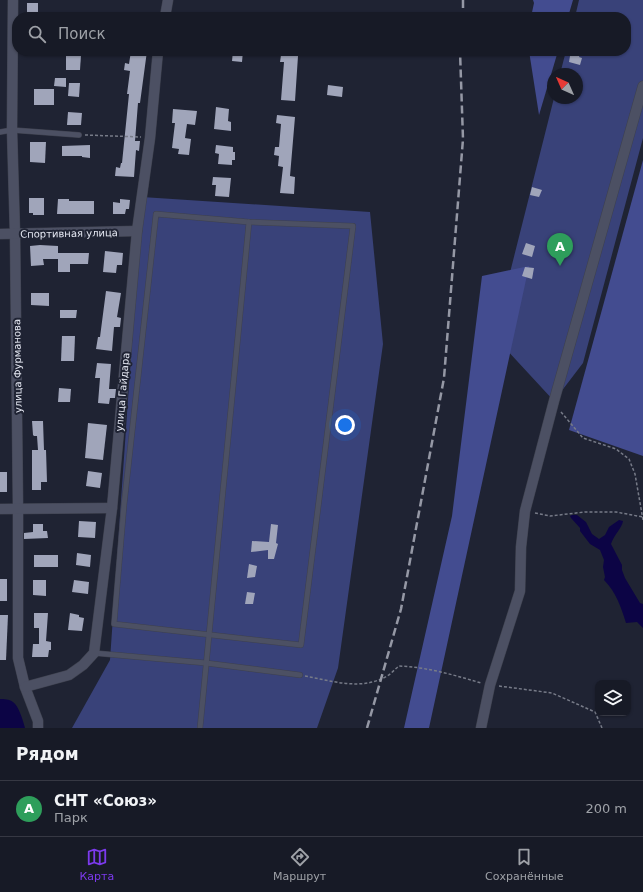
<!DOCTYPE html>
<html lang="ru">
<head>
<meta charset="utf-8">
<style>
	:root { --surface:#171a26; --page:#20232e; --text:#f1f3f6; --muted:#9ea1a7; --line:#363843; --accent:#7c3aed }
	body { margin:0; font-family:"DejaVu Sans",sans-serif; background:var(--page); color:var(--text) }
	.controls { position:absolute; right:12px; bottom:12px; display:grid; overflow:hidden; border-radius:8px; box-shadow:0 1px 3px #0004 }
	.controls button { width:36px; height:36px; display:grid; place-items:center; padding:0; border:0; border-bottom:1px solid var(--line); background:var(--surface); color:var(--text); font:20px sans-serif }
	.compass { position:absolute; left:547px; top:68px; width:36px; height:36px; border-radius:50%; background:var(--surface); box-shadow:0 1px 3px #0004; rotate:315deg }
	.you { position:absolute; left:345px; top:425px; width:14px; height:14px; margin:-10px; border:3px solid #fff; border-radius:50%; background:#1a73e8; box-shadow:0 0 0 6px #1a73e833 }
	.badge { display:grid; place-items:center; width:26px; height:26px; border-radius:50%; background:var(--accent); color:#fff; font-size:13px; font-weight:700 }
	.pin { position:absolute; translate:-50% -33px; filter:drop-shadow(0 1px 2px #0008) }
	.pin::after { content:''; position:absolute; top:21px; width:14px; height:12px; background:inherit; clip-path:polygon(0 0,100% 0,50% 100%) }
	.list { margin:0; padding:0; list-style:none }
	h2 { display:flex; justify-content:space-between; align-items:center; height:52px; margin:0; padding:0 16px; font-size:17px }
	h2 small { font-size:13px; font-weight:400; color:var(--muted) }
	.list li { display:grid; grid-template-columns:26px 1fr auto; gap:12px; align-items:center; box-sizing:border-box; height:56px; padding:0 16px; border-top:1px solid var(--line) }
	.list b { display:block; font-size:15px; white-space:nowrap }
	.list p { margin:0; font-size:13px; white-space:nowrap; color:var(--muted) }
	.list em { font-size:13px; font-style:normal; color:var(--muted) }
	.icon { flex:none; width:22px; height:22px; fill:none; stroke:currentColor; stroke-width:2; stroke-linecap:round; stroke-linejoin:round }
	.map { position:relative; flex:none; width:643px; height:728px; overflow:hidden }
	.search { position:absolute; background:var(--surface); box-shadow:0 1px 3px #0004; left:12px; right:12px; top:12px; height:44px; display:flex; align-items:center; gap:10px; box-sizing:border-box; padding:0 14px; border-radius:16px; color:var(--muted); font-size:15px }
	.sheet { height:108px; background:var(--surface) }
	nav { display:flex; justify-content:space-around; align-items:center; box-sizing:border-box; height:56px; border-top:1px solid var(--line); background:var(--surface); font-size:11px; color:var(--muted) }
	nav a { display:grid; justify-items:center; gap:2px }
	nav .on { color:var(--accent) }
	.map>svg:first-child { display:block }
	.green { fill:#394279 }
	.forest { fill:#434c90 }
	.water { fill:#0c0445 }
	.building { fill:#a0a5ba }
	.lines { fill:none; stroke-linecap:round; stroke-linejoin:round }
	.lane-casing { stroke:#3e414e; stroke-width:6 }
	.street-casing { stroke:#3e414e; stroke-width:11 }
	.path { stroke:#777b88; stroke-width:1.5; stroke-dasharray:3 2; stroke-linecap:butt }
	.lane { stroke:#4c5063; stroke-width:5 }
	.street { stroke:#4c5063; stroke-width:10 }
	.rail { stroke:#9598a5; stroke-width:2.5; stroke-dasharray:8 4; stroke-linecap:butt }
	.labels { text-anchor:middle; stroke-width:4; stroke-linejoin:round; paint-order:stroke }
	.street-label { font-size:10px; fill:#e5e8f3; stroke:#1f2333 }
</style>
</head>
<body>
<div class="map">
<svg width="643" height="728" viewBox="0 0 643 728">
	<rect width="100%" height="100%" fill="#1f2333"/>
	<g class="green">
		<polygon points="579,0 643,0 643,138 583,363 554,401 494,336 554,98 577,98 577,74 560,74 566,51 626,51 626,17 575,17"/>
		<polygon points="142,197 370,212 383,344 338,668 317,728 72,728 110,660"/>
	</g>
	<g class="forest">
		<polygon points="533,0 573,0 568,17 531,17 534,3"/>
		<polygon points="529,51 558,51 539,115"/>
		<polygon points="643,160 643,456 569,430"/>
		<polygon points="529,266 429,728 404,728 452,516 482,276"/>
	</g>
	<g class="water">
		<path d="M572 515H577L586 522 592 534 599 539 605 535 609 527 619 520 623 521C622 528 614 535 611 544L622 565V570L625 578 640 603 643 604V628L637 622 626 623C621 607 616 592 604 580L605 577 603 567 604 560 600 550 590 544 580 531V528L571 518 570 516Z"/>
		<path d="M0 699C4 699 9 699 13 702 19 706 23 721 25 728H0Z"/>
	</g>
	<g class="building">
		<polygon points="27,3 38,3 38,14 27,15"/>
		<polygon points="131,51 147,51 140,103 138,103 135,141 140,141 139,151 136,150 134,177 115,176 116,167 120,168 121,163 122,163 129,94 127,94 130,71 124,70 125,63 129,64"/>
		<polygon points="233,51 243,51 242,62 232,61"/>
		<polygon points="558,51 581,51 579,57 582,58 580,65 569,62 570,56"/>
		<polygon points="66,55 81,55 80,70 66,70"/>
		<polygon points="281,55 298,56 295,101 281,100 284,62 280,62"/>
		<polygon points="55,78 66,78 66,87 54,86"/>
		<polygon points="69,83 80,83 79,97 68,96"/>
		<polygon points="328,85 343,87 342,97 327,95"/>
		<rect x="34" y="89" width="20" height="16"/>
		<polygon points="216,107 229,109 228,121 231,122 231,131 214,129"/>
		<polygon points="173,109 197,111 195,125 187,124 185,138 191,139 189,155 178,154 179,149 172,148 175,123 172,123"/>
		<polygon points="68,112 82,113 81,125 67,125"/>
		<polygon points="277,115 295,117 290,176 295,177 294,194 280,193 283,167 278,166 279,156 274,155 275,147 279,147 281,124 276,123"/>
		<polygon points="30,142 46,142 45,163 30,162"/>
		<polygon points="90,145 90,158 82,157 82,156 62,156 62,146"/>
		<polygon points="216,145 233,147 233,152 235,152 235,160 232,160 232,165 218,164 219,154 215,153"/>
		<polygon points="213,177 231,178 229,197 215,196 216,185 212,185"/>
		<polygon points="532,187 542,190 539,197 530,195"/>
		<polygon points="29,198 44,198 44,215 33,215 33,213 29,213"/>
		<polygon points="58,199 69,199 69,201 94,201 94,214 57,214"/>
		<polygon points="120,199 130,200 129,209 126,209 125,214 113,214 113,202 120,203"/>
		<polygon points="526,243 535,246 532,257 522,254"/>
		<polygon points="40,245 58,246 58,253 89,253 88,264 70,264 70,272 58,272 58,259 43,259 44,265 31,266 30,246"/>
		<polygon points="105,251 123,253 122,265 117,265 116,273 103,272"/>
		<polygon points="525,267 534,268 532,279 522,276"/>
		<polygon points="106,291 121,293 117,317 121,318 120,327 114,327 112,351 96,349 98,337 100,337"/>
		<polygon points="31,293 49,293 49,306 31,305"/>
		<polygon points="60,310 77,310 76,318 60,318"/>
		<polygon points="62,336 75,336 74,361 61,361"/>
		<polygon points="97,363 111,364 109,389 116,389 115,398 110,398 109,404 98,403 100,378 95,378"/>
		<polygon points="59,388 71,389 70,402 58,402"/>
		<polygon points="32,421 43,421 44,450 46,450 47,482 41,482 41,490 32,490 32,450 38,450 37,436 34,436 33,435"/>
		<polygon points="88,423 107,425 103,460 85,458"/>
		<polygon points="88,471 102,473 100,488 86,486"/>
		<rect x="0" y="472" width="7" height="20"/>
		<polygon points="79,521 96,522 95,538 78,537"/>
		<polygon points="33,524 43,524 43,531 47,531 48,538 24,539 24,533 33,532"/>
		<polygon points="271,524 278,525 276,543 278,544 274,559 268,559 268,550 251,552 252,541 269,542"/>
		<polygon points="77,553 91,555 90,567 76,565"/>
		<rect x="34" y="555" width="24" height="12"/>
		<polygon points="249,564 257,566 255,577 247,578"/>
		<rect x="0" y="579" width="7" height="22"/>
		<polygon points="33,580 46,580 46,596 33,595"/>
		<polygon points="74,580 89,582 88,594 72,592"/>
		<polygon points="247,592 255,593 253,604 245,604"/>
		<polygon points="34,613 48,613 46,641 51,642 51,650 49,650 48,657 32,657 33,644 39,644 39,628 34,628"/>
		<polygon points="70,613 79,615 79,617 84,618 82,631 68,630"/>
		<polygon points="0,615 8,615 6,660 0,660"/>
	</g>
	<g class="lines">
		<g class="lane-casing">
			<g id="lane">
				<polyline points="0,132 12,130 79,135"/>
				<polygon points="156,214 249,222 353,226 301,645 114,624 124,505"/>
				<polyline points="94,653 206,663 300,675"/>
				<polyline points="200,728 249,222"/>
			</g>
		</g>
		<g class="street-casing">
			<g id="street">
				<polyline points="13,0 12,130 15,234 18,508 18,658 25,687 38,721 38,728"/>
				<polyline points="165,17 168,0"/>
				<polyline points="0,234 137,231"/>
				<polyline points="0,509 112,508"/>
				<polyline points="25,687 69,675 83,665 94,653 112,508 137,231 150,138 158,51"/>
				<polyline points="481,728 490,685 520,591 521,547 525,511 554,401 643,86"/>
			</g>
		</g>
		<g class="path">
			<polyline points="85,135 141,137"/>
			<polyline points="561,412 583,438 616,449 629,459 635,474 643,520"/>
			<polyline points="535,513 550,516 585,512 616,512 643,517"/>
			<path d="M305 676C332 681 362 691 387 676 391 674 395 669 399 666 427 667 454 675 481 683"/>
			<polyline points="499,686 552,693 595,712 602,728"/>
		</g>
		<use href="#lane" class="lane"/>
		<use href="#street" class="street"/>
		<g class="rail">
			<polyline points="463,0 463,17"/>
			<polyline points="367,728 401,609 444,378 463,139 460,51"/>
		</g>
	</g>
	<g class="labels">
		<g class="street-label">
			<text transform="translate(69 233) rotate(-1)" y="4">Спортивная улица</text>
			<text transform="translate(17 366) rotate(-91)" y="4">улица Фурманова</text>
			<text transform="translate(122 392) rotate(-85)" y="4">улица Гайдара</text>
		</g>
	</g>
</svg>
<div class="controls">
<button><svg class="icon" aria-label="layers" viewBox="0 0 24 24"><path d="M12 4l9 5-9 5-9-5zM3 14l9 5 9-5"/></svg></button>
</div>
<svg class="compass" viewBox="-18 -18 36 36"><path d="M0-13l5 13h-10z" fill="#e53935"/><path d="M0 13l5-13h-10z" fill="#9ea1a7"/></svg>
<div class="you"></div>
<div class="pin badge" style="left:560px;top:266px;background:#2e9e5b">A</div>
<div class="search"><svg class="icon" aria-label="search" viewBox="0 0 24 24"><circle cx="10" cy="10" r="6"/><path d="M15 15l6 6"/></svg>Поиск</div>
</div>
<section class="sheet">
<h2>Рядом<small></small></h2>
<ul class="list">
<li><span class="badge" style="background:#2e9e5b">A</span><div><b>СНТ «Союз»</b><p>Парк</p></div><em>200 m</em></li>
</ul>
</section>
<nav>
<a class="on"><svg class="icon" aria-label="map" viewBox="0 0 24 24"><path d="M3 6l6-2 6 2 6-2v14l-6 2-6-2-6 2zM9 4v14M15 6v14"/></svg>Карта</a>
<a><svg class="icon" aria-label="directions" viewBox="0 0 24 24"><path d="M12 3l9 9-9 9-9-9zM9 14v-3h6M13 9l2 2-2 2"/></svg>Маршрут</a>
<a><svg class="icon" aria-label="saved" viewBox="0 0 24 24"><path d="M7 4h10v16l-5-4-5 4z"/></svg>Сохранённые</a>
</nav>
</body>
</html>
